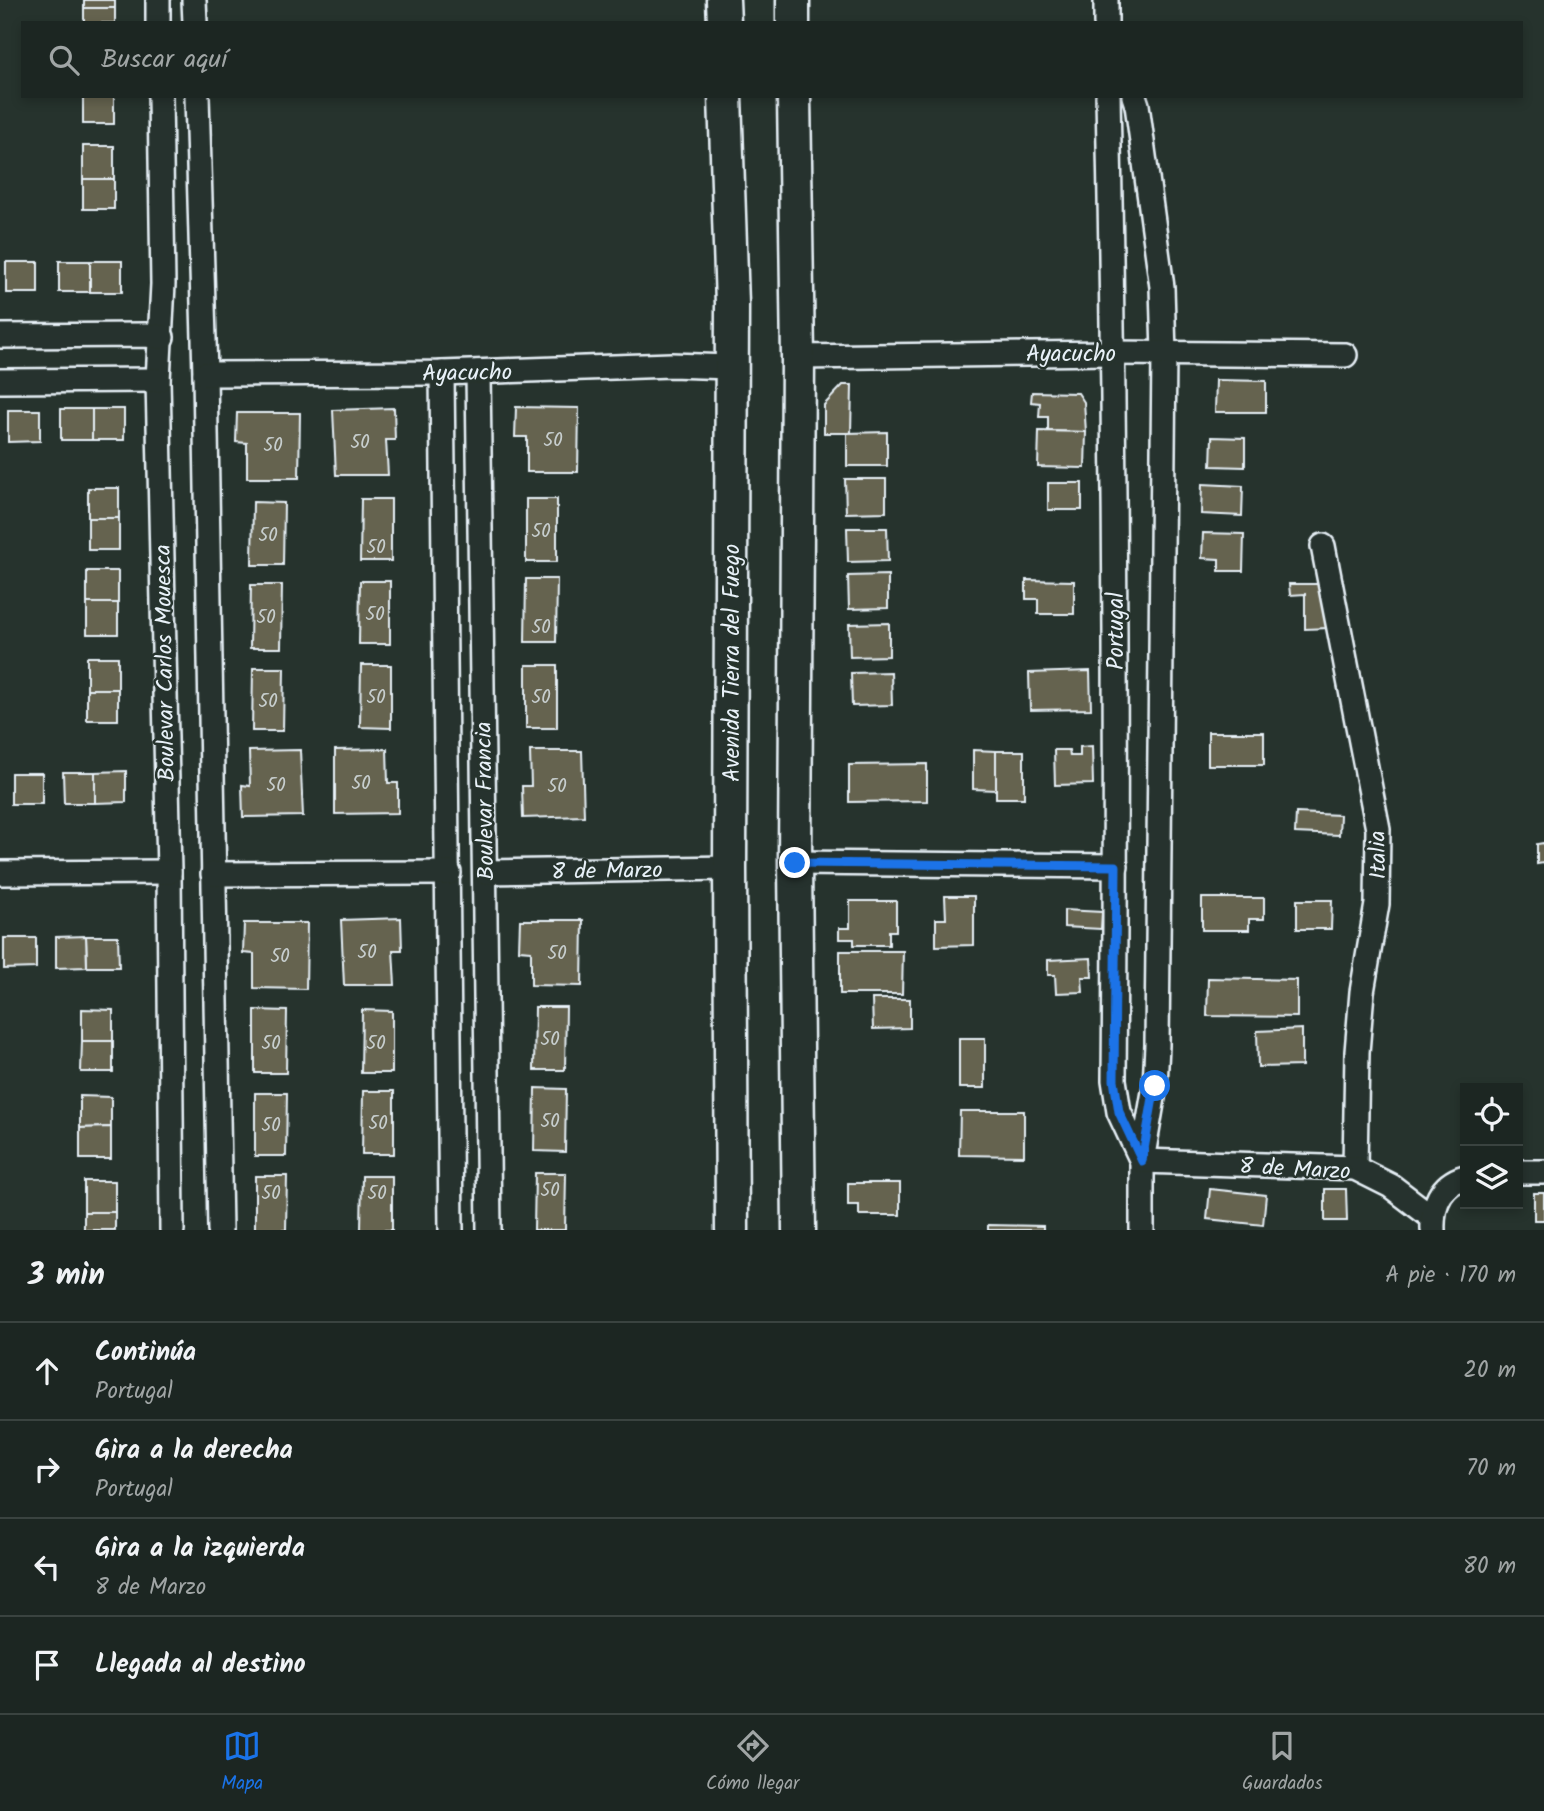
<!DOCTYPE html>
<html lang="es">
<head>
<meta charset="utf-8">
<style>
	:root { --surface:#1c2622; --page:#29322f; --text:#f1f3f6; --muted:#a0a5a5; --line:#3a4340; --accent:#1a73e8 }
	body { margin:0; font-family:Kalam,sans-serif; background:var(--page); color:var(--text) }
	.controls { position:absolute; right:21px; bottom:21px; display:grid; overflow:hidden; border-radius:0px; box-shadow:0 4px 10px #0003 }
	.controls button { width:63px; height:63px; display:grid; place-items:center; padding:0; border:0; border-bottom:2px solid var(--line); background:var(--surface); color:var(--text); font:35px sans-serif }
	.stop { position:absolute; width:21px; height:21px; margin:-16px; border:5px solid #1a73e8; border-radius:50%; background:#fff }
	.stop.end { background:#1a73e8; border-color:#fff; box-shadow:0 2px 7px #0008 }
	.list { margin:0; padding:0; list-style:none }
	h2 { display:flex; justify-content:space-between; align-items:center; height:91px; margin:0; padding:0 28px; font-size:30px }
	h2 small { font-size:23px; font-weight:400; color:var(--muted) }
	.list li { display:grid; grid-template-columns:46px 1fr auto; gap:21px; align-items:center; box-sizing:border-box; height:98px; padding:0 28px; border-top:2px solid var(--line) }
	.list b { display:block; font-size:26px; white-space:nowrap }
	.list p { margin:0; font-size:23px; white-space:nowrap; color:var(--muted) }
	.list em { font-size:23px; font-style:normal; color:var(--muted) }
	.icon { flex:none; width:38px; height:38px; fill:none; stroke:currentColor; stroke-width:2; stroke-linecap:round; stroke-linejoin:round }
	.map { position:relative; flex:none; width:1544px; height:1230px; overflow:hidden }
	.search { position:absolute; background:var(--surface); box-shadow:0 4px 10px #0003; left:21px; right:21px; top:21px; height:77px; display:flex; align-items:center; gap:18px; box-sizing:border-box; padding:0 24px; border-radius:0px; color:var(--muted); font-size:26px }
	.sheet { height:483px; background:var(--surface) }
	nav { display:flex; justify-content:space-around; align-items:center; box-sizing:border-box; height:98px; border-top:2px solid var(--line); background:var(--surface); font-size:19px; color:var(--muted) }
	nav a { display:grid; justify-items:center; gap:4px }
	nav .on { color:var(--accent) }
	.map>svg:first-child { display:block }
	.building { fill:#65634f; stroke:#e8f1f8; stroke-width:2 }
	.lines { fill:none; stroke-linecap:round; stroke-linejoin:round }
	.street-casing { stroke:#e8f1f8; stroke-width:28 }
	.secondary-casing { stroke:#e8f1f8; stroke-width:37 }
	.street { stroke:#26332d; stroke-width:23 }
	.secondary { stroke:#26332d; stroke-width:32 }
	.route { stroke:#1a73e8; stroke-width:9 }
	.labels { text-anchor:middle; stroke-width:5; stroke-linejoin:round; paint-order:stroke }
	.number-label { font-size:19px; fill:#c7cece }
	.street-label { font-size:23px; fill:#e8f1f8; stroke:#26332d }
</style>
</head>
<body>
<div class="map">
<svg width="1544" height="1230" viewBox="0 0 1544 1230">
	<rect width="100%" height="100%" fill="#26332d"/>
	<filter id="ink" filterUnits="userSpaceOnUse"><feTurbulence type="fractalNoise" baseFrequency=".0143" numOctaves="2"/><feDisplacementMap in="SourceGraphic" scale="14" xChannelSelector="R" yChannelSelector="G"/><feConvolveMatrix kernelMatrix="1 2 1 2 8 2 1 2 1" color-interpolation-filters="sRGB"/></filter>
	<g filter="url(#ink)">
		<g class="building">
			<rect x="84" y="0" width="31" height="8"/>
			<rect x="84" y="8" width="31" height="15"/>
			<rect x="83" y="96" width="31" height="28"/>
			<rect x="83" y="146" width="31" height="33"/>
			<rect x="83" y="179" width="31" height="30"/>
			<rect x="59" y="261" width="31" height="31"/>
			<rect x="90" y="261" width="32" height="31"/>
			<rect x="6" y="262" width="32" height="31"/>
			<polygon points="1216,380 1266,381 1266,412 1215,412"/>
			<polygon points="843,385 852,385 851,433 824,433 824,405"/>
			<polygon points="1032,392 1078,393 1084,402 1086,432 1048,431 1048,417 1039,417 1040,403 1031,402"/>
			<polygon points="516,407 579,408 578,472 527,472 527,437 515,437"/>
			<polygon points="394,408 395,440 386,440 388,475 336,475 333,410"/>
			<rect x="61" y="409" width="31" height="31"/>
			<rect x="92" y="409" width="32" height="31"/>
			<polygon points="8,410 40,410 40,441 8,442"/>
			<polygon points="237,413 300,413 299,478 247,478 247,443 236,442"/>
			<polygon points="1039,431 1086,432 1085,468 1038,467"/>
			<polygon points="887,432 887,466 847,466 847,433"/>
			<polygon points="1212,437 1245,438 1245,467 1211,466"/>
			<polygon points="845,479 886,479 886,512 846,513"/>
			<rect x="1048" y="483" width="34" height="27"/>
			<polygon points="1202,484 1243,486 1242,516 1201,514"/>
			<rect x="88" y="488" width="31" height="30"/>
			<polygon points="361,499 391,499 391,561 360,561"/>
			<rect x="526" y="499" width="31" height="63"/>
			<polygon points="253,502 284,503 283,565 252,565"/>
			<rect x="88" y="518" width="31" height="32"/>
			<polygon points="847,528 887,528 888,561 848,562"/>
			<polygon points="1203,533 1244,534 1243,571 1219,571 1219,559 1202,558"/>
			<rect x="87" y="571" width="31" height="32"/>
			<polygon points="888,575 888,608 849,609 848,576"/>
			<polygon points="526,579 557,579 556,642 525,642"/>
			<polygon points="1026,580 1074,581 1074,614 1038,614 1038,599 1026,599"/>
			<polygon points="360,581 390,581 390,644 359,644"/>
			<polygon points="1289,584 1322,584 1328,628 1305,629 1305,594 1290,595"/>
			<polygon points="251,585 282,585 281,648 250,648"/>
			<rect x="87" y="603" width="31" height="31"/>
			<polygon points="889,623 889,656 850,657 849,624"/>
			<rect x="87" y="657" width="31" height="32"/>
			<polygon points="361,665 391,665 391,728 360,727"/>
			<rect x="526" y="665" width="31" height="63"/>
			<polygon points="253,668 284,668 283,731 252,731"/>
			<polygon points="1090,671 1091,709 1030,710 1029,673"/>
			<polygon points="891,672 892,705 852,706 851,673"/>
			<rect x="87" y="689" width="31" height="31"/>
			<rect x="1208" y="732" width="56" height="33"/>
			<polygon points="1092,746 1093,784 1055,785 1054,750 1069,750 1070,756 1080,756 1080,747"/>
			<polygon points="387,749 388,783 398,783 398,813 335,814 335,750"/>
			<polygon points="300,750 303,816 243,817 242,785 250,786 249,751"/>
			<polygon points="973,750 996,751 996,790 973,789"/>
			<polygon points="530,751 582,751 584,816 523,818 522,786 531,786"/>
			<rect x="996" y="751" width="28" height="47"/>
			<polygon points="927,764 927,801 849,802 849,765"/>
			<polygon points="126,771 126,802 95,803 95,772"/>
			<polygon points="63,772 95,772 95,803 64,803"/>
			<rect x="11" y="773" width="31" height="31"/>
			<polygon points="1296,813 1340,815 1339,835 1295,833"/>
			<polygon points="1544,843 1544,863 1537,864 1537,844"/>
			<polygon points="945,896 974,896 974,945 936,946 936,919 946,919"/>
			<polygon points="1202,898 1264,898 1264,919 1249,919 1249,930 1202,930"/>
			<polygon points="1297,900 1332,900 1331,929 1297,929"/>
			<polygon points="850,901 896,901 896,931 889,931 889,945 854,945 854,939 839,939 839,928 850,928"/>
			<polygon points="1064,910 1102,912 1101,929 1064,927"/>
			<polygon points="401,918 402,950 393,950 395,985 344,985 341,920"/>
			<polygon points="520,920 583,920 582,986 531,985 531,951 519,950"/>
			<polygon points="244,923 307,923 306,989 254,988 254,954 243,953"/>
			<polygon points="86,936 118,936 119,967 87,967"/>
			<polygon points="86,936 87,967 56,968 56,937"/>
			<polygon points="4,938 36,938 36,968 4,969"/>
			<polygon points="840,951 903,951 902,994 840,994"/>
			<polygon points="1091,958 1092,977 1082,977 1083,992 1056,993 1055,975 1048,975 1048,960"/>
			<polygon points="1208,978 1297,980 1297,1017 1207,1016"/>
			<polygon points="872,999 910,999 910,1028 873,1029"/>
			<polygon points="535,1007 566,1007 565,1070 534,1070"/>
			<polygon points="82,1009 113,1010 113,1041 82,1041"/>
			<polygon points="255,1010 287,1011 286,1073 255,1073"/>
			<polygon points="362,1010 392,1011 392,1073 361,1073"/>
			<polygon points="1302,1029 1302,1066 1258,1067 1257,1031"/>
			<rect x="959" y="1038" width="26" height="50"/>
			<polygon points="82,1041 113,1041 113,1072 81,1072"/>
			<polygon points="535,1088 566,1089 565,1152 534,1151"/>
			<polygon points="363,1091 394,1091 394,1154 362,1154"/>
			<polygon points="255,1093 287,1093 286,1156 255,1156"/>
			<polygon points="80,1096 111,1097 111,1127 80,1128"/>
			<polygon points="960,1111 1024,1111 1024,1156 959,1155"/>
			<polygon points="111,1127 111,1159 80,1159 80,1128"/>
			<polygon points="535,1173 566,1173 565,1230 534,1230"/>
			<polygon points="255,1176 287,1176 286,1230 255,1230"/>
			<polygon points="362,1176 392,1176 392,1230 361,1230"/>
			<rect x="84" y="1181" width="31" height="31"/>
			<polygon points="848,1183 900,1183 900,1215 859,1215 859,1205 848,1205"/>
			<polygon points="1210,1189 1266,1195 1263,1225 1207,1219"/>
			<polygon points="1325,1189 1346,1189 1347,1221 1325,1221"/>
			<rect x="1534" y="1193" width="10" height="27"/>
			<rect x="84" y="1212" width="31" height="18"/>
			<polygon points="988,1225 1043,1226 1043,1230 988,1230"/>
		</g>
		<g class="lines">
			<g class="street-casing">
				<g id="street">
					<polyline points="158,0 158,23"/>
					<polyline points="194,0 195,23"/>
					<polyline points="1106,0 1106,23"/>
					<polyline points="160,96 163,284 158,380 169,872 172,1230"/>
					<polyline points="197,96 205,374 220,1230"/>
					<path d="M1108 96C1115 424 1117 752 1114 1080L1119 1112 1142 1161"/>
					<polyline points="1134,96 1137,105 1162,287 1164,354 1157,1045 1155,1086 1142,1161 1142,1230"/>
					<polyline points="0,336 146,335 162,337"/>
					<polyline points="798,357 1113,353 1345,355"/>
					<polyline points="478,372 489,1230"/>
					<polyline points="442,373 451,1230"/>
					<polyline points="205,374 442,373 671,365 730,367"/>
					<polyline points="0,381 158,380"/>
					<polyline points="1323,546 1378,829 1377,904 1362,992 1357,1052 1355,1168"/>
					<polyline points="795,863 1116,866"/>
					<polyline points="485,872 730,868"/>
					<polyline points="0,873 169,872"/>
					<polyline points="213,874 449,873"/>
					<polyline points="1142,1161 1355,1168 1391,1186 1433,1218"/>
					<polyline points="1518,1172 1544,1172"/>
					<path d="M1433 1230C1432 1206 1440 1184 1465 1177"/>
				</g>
			</g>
			<g class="secondary-casing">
				<g id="secondary">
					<polyline points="723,0 724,23"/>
					<polyline points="793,0 793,23"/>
					<polyline points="725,96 732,304 730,868 732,1230"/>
					<polyline points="794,96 798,357 795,863 799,1230"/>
				</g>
			</g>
			<use href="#street" class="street"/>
			<use href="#secondary" class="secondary"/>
		</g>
	</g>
	<g class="lines" filter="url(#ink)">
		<polyline class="route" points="795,863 1116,866 1114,1080 1119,1112 1142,1161 1155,1086"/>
	</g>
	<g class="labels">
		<g class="number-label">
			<text x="553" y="446">50</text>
			<text x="360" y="448">50</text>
			<text x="273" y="451">50</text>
			<text x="541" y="537">50</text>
			<text x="268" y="541">50</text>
			<text x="376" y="553">50</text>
			<text x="375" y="620">50</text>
			<text x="266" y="623">50</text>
			<text x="541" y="633">50</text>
			<text x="376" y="703">50</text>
			<text x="541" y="703">50</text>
			<text x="268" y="707">50</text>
			<text x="361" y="789">50</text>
			<text x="276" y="791">50</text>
			<text x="557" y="792">50</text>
			<text x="367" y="958">50</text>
			<text x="557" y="959">50</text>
			<text x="280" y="962">50</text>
			<text x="550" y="1045">50</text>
			<text x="271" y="1049">50</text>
			<text x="376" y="1049">50</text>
			<text x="550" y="1127">50</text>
			<text x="378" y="1129">50</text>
			<text x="271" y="1131">50</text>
			<text x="550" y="1196">50</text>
			<text x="271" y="1199">50</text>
			<text x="377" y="1199">50</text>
		</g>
		<g class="street-label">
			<text x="1071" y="361">Ayacucho</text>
			<text transform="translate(467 372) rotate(-1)" y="8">Ayacucho</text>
			<text transform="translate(1115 631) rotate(-90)" y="8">Portugal</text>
			<text transform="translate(164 663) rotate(-91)" y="8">Boulevar Carlos Mouesca</text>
			<text transform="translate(731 663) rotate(-90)" y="8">Avenida Tierra del Fuego</text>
			<text transform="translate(484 801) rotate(-91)" y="8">Boulevar Francia</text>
			<text transform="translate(1377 855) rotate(-91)" y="8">Italia</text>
			<text transform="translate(607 870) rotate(-1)" y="8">8 de Marzo</text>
			<text transform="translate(1295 1168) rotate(3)" y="8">8 de Marzo</text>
		</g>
	</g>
</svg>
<div class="controls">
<button><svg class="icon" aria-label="locate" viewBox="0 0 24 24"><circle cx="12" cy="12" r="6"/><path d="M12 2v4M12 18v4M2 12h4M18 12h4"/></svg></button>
<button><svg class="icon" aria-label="layers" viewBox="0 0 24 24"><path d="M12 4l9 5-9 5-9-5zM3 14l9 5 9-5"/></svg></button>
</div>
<div class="stop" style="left:1155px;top:1086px"></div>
<div class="stop end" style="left:795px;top:863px"></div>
<div class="search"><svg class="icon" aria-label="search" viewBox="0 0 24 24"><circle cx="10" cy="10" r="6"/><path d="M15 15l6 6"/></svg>Buscar aquí</div>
</div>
<section class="sheet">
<h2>3 min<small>A pie · 170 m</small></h2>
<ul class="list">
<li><svg class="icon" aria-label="ahead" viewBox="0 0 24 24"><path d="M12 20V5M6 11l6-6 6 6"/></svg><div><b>Continúa</b><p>Portugal</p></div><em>20 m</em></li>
<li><svg class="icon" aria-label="right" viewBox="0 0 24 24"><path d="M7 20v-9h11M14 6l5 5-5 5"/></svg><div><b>Gira a la derecha</b><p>Portugal</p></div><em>70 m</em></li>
<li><svg class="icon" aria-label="left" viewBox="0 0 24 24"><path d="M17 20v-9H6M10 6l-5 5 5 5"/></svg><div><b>Gira a la izquierda</b><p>8 de Marzo</p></div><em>80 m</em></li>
<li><svg class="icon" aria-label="arrive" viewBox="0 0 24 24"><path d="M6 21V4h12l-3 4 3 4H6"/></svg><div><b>Llegada al destino</b></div></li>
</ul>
</section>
<nav>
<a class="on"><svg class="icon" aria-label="map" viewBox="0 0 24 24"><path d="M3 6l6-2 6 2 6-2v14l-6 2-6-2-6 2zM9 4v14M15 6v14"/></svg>Mapa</a>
<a><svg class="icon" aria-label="directions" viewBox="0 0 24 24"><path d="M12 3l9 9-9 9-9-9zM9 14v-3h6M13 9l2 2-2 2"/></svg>Cómo llegar</a>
<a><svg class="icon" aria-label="saved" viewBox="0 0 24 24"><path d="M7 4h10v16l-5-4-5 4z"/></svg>Guardados</a>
</nav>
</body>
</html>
